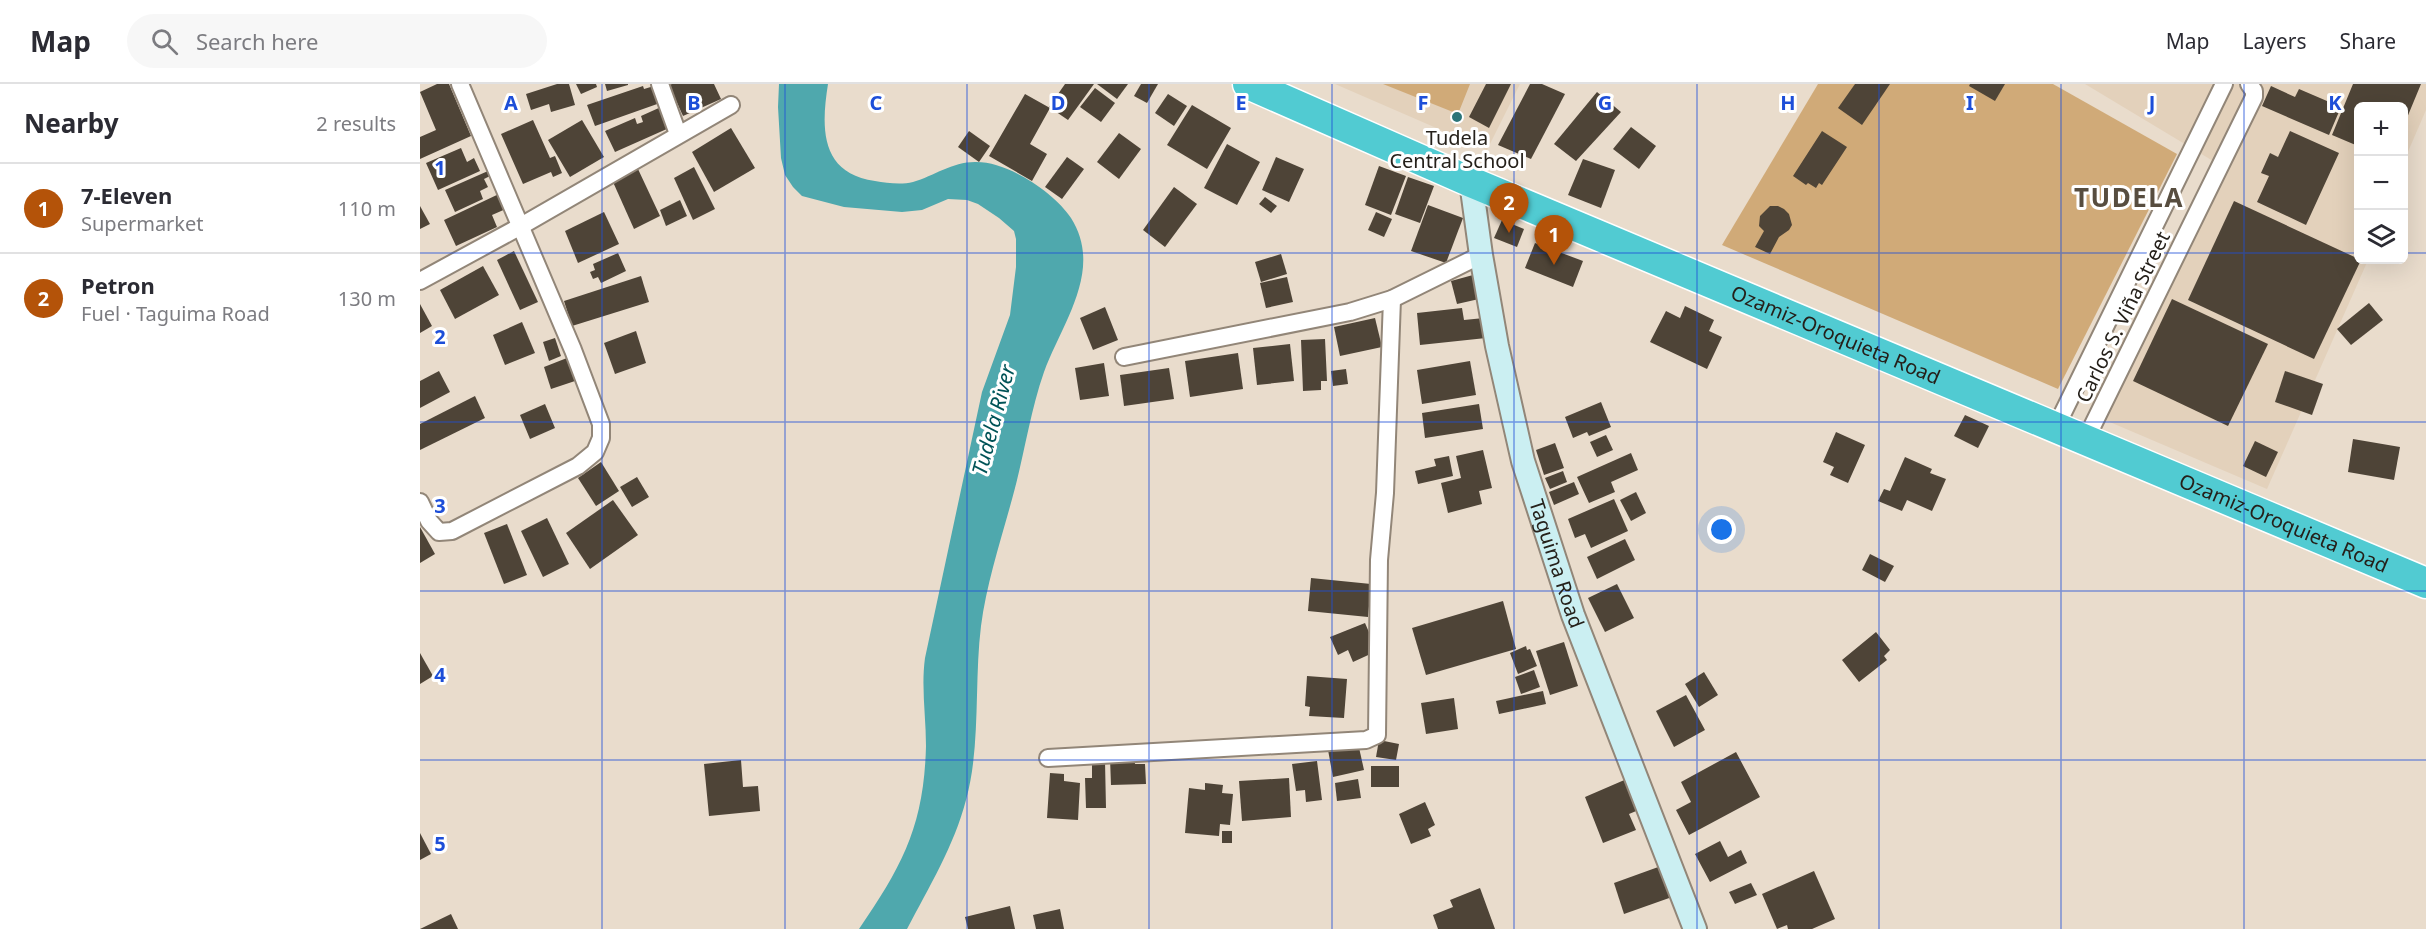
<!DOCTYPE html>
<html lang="en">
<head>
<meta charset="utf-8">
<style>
	:root { --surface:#fff; --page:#f7f7f7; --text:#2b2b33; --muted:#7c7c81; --line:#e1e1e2; --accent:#b45309 }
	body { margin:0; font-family:"Noto Sans",sans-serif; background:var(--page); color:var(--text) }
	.controls { position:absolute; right:18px; top:18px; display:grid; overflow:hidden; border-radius:9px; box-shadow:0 6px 24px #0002 }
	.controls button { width:54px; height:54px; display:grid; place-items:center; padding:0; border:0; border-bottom:2px solid var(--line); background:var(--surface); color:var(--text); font:30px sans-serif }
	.you { position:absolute; left:1302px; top:446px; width:21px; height:21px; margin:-15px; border:4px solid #fff; border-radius:50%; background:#1a73e8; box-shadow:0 0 0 9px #1a73e833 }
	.badge { display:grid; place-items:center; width:39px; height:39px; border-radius:50%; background:var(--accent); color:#fff; font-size:20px; font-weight:700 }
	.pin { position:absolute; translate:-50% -50px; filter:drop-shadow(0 2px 3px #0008) }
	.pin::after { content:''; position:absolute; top:32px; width:21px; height:18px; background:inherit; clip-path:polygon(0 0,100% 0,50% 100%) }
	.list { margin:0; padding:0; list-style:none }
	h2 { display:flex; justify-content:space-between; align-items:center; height:78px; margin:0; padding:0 24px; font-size:26px }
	h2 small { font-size:20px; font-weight:400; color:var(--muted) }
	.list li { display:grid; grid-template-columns:39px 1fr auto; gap:18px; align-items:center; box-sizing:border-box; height:90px; padding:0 24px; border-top:2px solid var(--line) }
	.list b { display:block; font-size:22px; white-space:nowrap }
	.list p { margin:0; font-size:20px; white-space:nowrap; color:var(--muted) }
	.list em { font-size:20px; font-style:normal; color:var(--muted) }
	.icon { flex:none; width:33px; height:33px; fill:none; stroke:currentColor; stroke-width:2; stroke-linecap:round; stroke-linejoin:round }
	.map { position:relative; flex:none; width:2006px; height:845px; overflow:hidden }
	header { display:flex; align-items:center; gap:36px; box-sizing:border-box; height:84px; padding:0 30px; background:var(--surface); border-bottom:2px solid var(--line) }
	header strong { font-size:28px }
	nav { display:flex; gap:33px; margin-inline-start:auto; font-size:21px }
	.search { width:420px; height:54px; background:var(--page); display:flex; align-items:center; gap:15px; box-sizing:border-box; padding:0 21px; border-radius:33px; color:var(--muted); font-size:22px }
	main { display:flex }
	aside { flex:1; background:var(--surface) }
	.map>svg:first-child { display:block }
	.built { fill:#e3d1bb }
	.green { fill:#d0aa78 }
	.water { fill:#4fa8ad }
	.building { fill:#4e4437 }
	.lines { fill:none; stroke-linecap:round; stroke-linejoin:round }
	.street-casing { stroke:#928678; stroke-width:20 }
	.secondary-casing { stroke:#928678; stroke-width:26 }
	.highway-casing { stroke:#fff; stroke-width:33 }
	.street { stroke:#fff; stroke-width:16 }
	.secondary { stroke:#cbeff2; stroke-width:22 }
	.highway { stroke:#51cbd2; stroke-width:30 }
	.grid { fill:none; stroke:#1d4ed8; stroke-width:1.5; stroke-opacity:0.55 }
	.poi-dot { fill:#2b7579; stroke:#fff; stroke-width:2 }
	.labels { text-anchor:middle; stroke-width:6; stroke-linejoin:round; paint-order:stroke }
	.poi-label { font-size:20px; fill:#25201a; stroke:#fff }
	.street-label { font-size:20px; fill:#25201a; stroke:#fff }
	.water-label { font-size:21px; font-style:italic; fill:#005357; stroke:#fff }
	.district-label { font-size:26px; font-weight:bold; letter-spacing:1.5px; fill:#574d3f; stroke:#fff }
	.grid-label { font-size:20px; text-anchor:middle; font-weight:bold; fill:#1d4ed8; stroke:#fff; stroke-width:6; stroke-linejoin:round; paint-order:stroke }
</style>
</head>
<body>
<header>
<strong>Map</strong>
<div class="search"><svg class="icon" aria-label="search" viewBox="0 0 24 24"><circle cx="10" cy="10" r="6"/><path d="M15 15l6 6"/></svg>Search here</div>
<nav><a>Map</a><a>Layers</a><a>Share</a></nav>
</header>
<main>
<aside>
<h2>Nearby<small>2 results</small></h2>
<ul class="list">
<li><span class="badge">1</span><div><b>7-Eleven</b><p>Supermarket</p></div><em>110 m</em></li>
<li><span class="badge">2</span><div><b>Petron</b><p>Fuel · Taguima Road</p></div><em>130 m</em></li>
</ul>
</aside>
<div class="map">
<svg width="2006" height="845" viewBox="0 0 2006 845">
	<rect width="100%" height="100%" fill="#e9dccc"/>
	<g class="built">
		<polygon points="915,0 1100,0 1067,66"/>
		<polygon points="1665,0 2006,0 2006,26 1984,77 1984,22 1938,22 1938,176 1948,176 1847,405 1685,336 1803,83"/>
	</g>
	<g class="green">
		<polygon points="963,0 1050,0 1038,30"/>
		<polygon points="1398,0 1633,0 1757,70 1638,305 1302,161"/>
	</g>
	<path class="water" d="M359 0H408C401 44 400 89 455 97 467 99 481 101 493 98 514 92 532 78 555 78 587 77 634 108 651 134 684 186 642 239 624 288 611 325 605 366 595 404 583 450 567 496 561 542 554 598 561 662 546 716 534 762 509 803 487 845H439C483 781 504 741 506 662 506 633 501 603 505 574L562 308 590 231 596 183V155L594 147 579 134 558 120 547 116 528 115 502 126 482 128 424 123 382 112 373 103 365 91 361 74 358 23Z"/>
	<g class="building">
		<polygon points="17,0 29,0 51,52 0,75 0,53 16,46 0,8"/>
		<polygon points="137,0 149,0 155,21 131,28 129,20 111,26 106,10"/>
		<polygon points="156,0 176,0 177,3 161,10"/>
		<polygon points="185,0 208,0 208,1 187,7"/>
		<polygon points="252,0 294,0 301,15 263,32 249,1"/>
		<polygon points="645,0 674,0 648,36 629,23"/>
		<polygon points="677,0 708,0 697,15"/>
		<polygon points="721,0 738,0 727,19 714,12"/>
		<polygon points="1066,0 1091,0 1069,44 1049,33"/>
		<polygon points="1110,0 1122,0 1145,10 1111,75 1078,61"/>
		<polygon points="1435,0 1470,0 1442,41 1418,24"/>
		<polygon points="1550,0 1585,0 1575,17 1549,2"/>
		<polygon points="1933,0 2001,0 1984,41 1984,22 1938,22 1938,62 1912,51"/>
		<polygon points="223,2 224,5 234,2 240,19 175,42 167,21"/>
		<polygon points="1851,2 1875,13 1879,5 1921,23 1909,51 1842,22"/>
		<polygon points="675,4 695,19 681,38 660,23"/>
		<polygon points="1177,8 1201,28 1156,77 1134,60"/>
		<polygon points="605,10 630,24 610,60 627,70 612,97 569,72"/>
		<polygon points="748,10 767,22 754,42 735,29"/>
		<polygon points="772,21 811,44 787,85 747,61"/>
		<polygon points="241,23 249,44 195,68 185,47 215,34 217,40 223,38 221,32"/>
		<polygon points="113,36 130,74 135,72 142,89 133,93 131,88 103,100 81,50"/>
		<polygon points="162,36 184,73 150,93 128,56"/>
		<polygon points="1211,43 1236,62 1219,85 1193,65"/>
		<polygon points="311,44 335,84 294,108 272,68"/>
		<polygon points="549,47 570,62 559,78 538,63"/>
		<polygon points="1402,47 1427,63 1402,101 1399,99 1396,104 1388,99 1386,101 1373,92"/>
		<polygon points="1870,47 1919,69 1886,141 1837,118 1849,92 1841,89 1850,69 1858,73"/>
		<polygon points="699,49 721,65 699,95 677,78"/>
		<polygon points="807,60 840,78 817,121 784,104"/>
		<polygon points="41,64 47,78 54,74 60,87 18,106 6,79"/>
		<polygon points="647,73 664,85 642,115 625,103"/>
		<polygon points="856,73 884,85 869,118 842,106"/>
		<polygon points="1163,75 1195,86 1181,124 1148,111"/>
		<polygon points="959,82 986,92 971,131 945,121"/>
		<polygon points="274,83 295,125 273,136 254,94"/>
		<polygon points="218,85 240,132 214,145 193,98"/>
		<polygon points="68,87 70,92 64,95 68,103 60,107 63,115 35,128 25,106"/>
		<polygon points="988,93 1014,102 1000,139 975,130"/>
		<polygon points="754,103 777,120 745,163 723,146"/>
		<polygon points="81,109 88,124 72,131 77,143 36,162 24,136"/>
		<polygon points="845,113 857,122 851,129 839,120"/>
		<polygon points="260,116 267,132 246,142 240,126"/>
		<polygon points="1814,117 1941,176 1894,275 1768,216"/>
		<polygon points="1008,121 1043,134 1026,179 991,167"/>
		<polygon points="0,122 10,140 0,145"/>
		<polygon points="1350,122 1358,122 1364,125 1369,130 1372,141 1369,146 1359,153 1350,170 1335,163 1344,147 1339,142 1340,132"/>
		<polygon points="184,128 199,160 158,179 145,147"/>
		<polygon points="956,128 972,135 964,153 948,146"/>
		<polygon points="1082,136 1104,145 1097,163 1074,154"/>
		<polygon points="1115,159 1163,177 1153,203 1105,184"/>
		<polygon points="94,167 118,218 100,226 77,176"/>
		<polygon points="198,169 206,187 181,199 178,193 173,195 170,188 175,186 173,180"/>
		<polygon points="861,170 867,190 841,198 835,178"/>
		<polygon points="63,182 79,211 35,235 20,206"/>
		<polygon points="1053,191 1059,215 1037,220 1031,197"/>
		<polygon points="221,192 229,218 152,242 144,217"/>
		<polygon points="867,193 873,218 846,224 840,199"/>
		<polygon points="1752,215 1848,260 1808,342 1713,297"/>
		<polygon points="1949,219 1963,236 1931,261 1917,245"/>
		<polygon points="0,220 12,242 0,249"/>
		<polygon points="1265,222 1294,236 1289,247 1302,253 1287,285 1230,258 1246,227 1260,234"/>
		<polygon points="685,223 698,256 673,266 660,234"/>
		<polygon points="1042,224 1044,236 1064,234 1066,254 1000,261 997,229"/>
		<polygon points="955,234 962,263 920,272 914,243"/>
		<polygon points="102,238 115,269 85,281 73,251"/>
		<polygon points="216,247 226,279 195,290 184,259"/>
		<polygon points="135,254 141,272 129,277 123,258"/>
		<polygon points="905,255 907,297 901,297 901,306 883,307 881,256"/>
		<polygon points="870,260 874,297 837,301 833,264"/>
		<polygon points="818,269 823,305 770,313 765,277"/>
		<polygon points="147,274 155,297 131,305 124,283"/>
		<polygon points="1050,277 1056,311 1002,320 997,286"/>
		<polygon points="684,279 689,312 660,316 655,284"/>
		<polygon points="749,284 754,315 704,322 700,291"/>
		<polygon points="926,285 928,300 913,302 911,287"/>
		<polygon points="19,287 30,308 0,324 0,297"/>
		<polygon points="1865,287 1903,300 1892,331 1855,318"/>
		<polygon points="55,312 65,334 0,366 0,340"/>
		<polygon points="1181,318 1191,343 1169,352 1167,348 1153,354 1145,333"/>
		<polygon points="125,320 135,344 110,355 100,331"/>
		<polygon points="1059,320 1063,345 1005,354 1002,329"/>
		<polygon points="1545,331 1569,342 1558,364 1534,352"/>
		<polygon points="1416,348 1445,361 1428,399 1410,391 1414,383 1403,378"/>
		<polygon points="1186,351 1193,366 1177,373 1170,358"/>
		<polygon points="1933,355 1980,363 1974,396 1928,388"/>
		<polygon points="1835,357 1858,368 1846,393 1823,382"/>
		<polygon points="1135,359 1144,384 1124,391 1116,366"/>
		<polygon points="1063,366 1072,404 1059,407 1062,420 1028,429 1021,399 1041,394 1036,372"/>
		<polygon points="1211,369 1218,386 1191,398 1195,408 1169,419 1157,393"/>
		<polygon points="1029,372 1033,392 998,400 995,387 1016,382 1014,375"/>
		<polygon points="1485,373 1512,385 1510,389 1526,395 1512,427 1487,416 1482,427 1458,417 1464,405 1470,407"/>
		<polygon points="181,378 199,407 176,422 158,394"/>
		<polygon points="1143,387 1147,398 1130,405 1125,394"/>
		<polygon points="217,393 229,413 212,423 200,403"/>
		<polygon points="1154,398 1159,410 1134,421 1129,408"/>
		<polygon points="1216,408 1226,429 1211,437 1200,416"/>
		<polygon points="1194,415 1208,447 1171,464 1165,450 1155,454 1148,435"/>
		<polygon points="193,416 218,451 170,485 146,449"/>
		<polygon points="127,434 149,480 123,493 101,447"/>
		<polygon points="87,440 107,491 84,500 64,449"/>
		<polygon points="0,443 15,470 0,479"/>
		<polygon points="1205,455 1215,476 1177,495 1167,473"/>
		<polygon points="1450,470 1474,482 1465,498 1442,486"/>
		<polygon points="891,494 951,500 948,533 888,527"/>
		<polygon points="1197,500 1214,534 1185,548 1168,514"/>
		<polygon points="1083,517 1096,565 1006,591 992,544"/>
		<polygon points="945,539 957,567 933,578 928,566 918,571 910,553"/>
		<polygon points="1456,548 1470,566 1464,572 1467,576 1439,598 1422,576"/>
		<polygon points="1144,558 1158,602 1130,611 1116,567"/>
		<polygon points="1106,562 1107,566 1110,565 1117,582 1098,590 1090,569"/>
		<polygon points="0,569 13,592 0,600"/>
		<polygon points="1114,586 1120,603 1101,610 1095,593"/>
		<polygon points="1284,588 1298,611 1279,623 1265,600"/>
		<polygon points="887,592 927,595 924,634 889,632 890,623 885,622"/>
		<polygon points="1123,607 1126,620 1079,630 1076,617"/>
		<polygon points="1266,611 1285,646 1254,663 1236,627"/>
		<polygon points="1034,614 1038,645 1006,650 1001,619"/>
		<polygon points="959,656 979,660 976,676 956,673"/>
		<polygon points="938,659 944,686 913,693 908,666"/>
		<polygon points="1316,668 1340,713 1269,751 1256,726 1271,718 1261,698"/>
		<polygon points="714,673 715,680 725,680 726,700 691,701 690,674"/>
		<polygon points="321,676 323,703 338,702 340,727 289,732 284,680"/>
		<polygon points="685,677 686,724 666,724 665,694 672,694 672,678"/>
		<polygon points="897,677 902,716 886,718 885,706 876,707 872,680"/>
		<rect x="951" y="682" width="28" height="21"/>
		<polygon points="630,689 644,690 644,697 660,699 658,736 627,734"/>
		<polygon points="869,694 871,733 822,737 819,697"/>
		<polygon points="1209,694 1221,725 1209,730 1216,746 1183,759 1165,713"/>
		<polygon points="938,695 941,714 917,717 915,699"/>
		<polygon points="785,699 803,701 802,709 813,710 810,741 800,740 799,752 765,749 769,704 785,706"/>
		<polygon points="1005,718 1015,741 1008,745 1011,752 991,760 979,730"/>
		<rect x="802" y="747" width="10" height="12"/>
		<polygon points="0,749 11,770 0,776"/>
		<polygon points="1300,757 1308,773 1321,766 1327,779 1290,798 1275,770"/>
		<polygon points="1241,782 1252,813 1204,830 1194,799"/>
		<polygon points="1394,787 1415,835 1392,845 1368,845 1367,841 1357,845 1342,810"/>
		<polygon points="1331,799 1337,811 1315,820 1309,808"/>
		<polygon points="1060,804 1075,845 1018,845 1013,831 1033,823 1030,816"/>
		<polygon points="590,822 595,845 548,845 545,833"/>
		<polygon points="640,825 644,845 616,845 613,831"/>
		<polygon points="31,830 38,845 0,845"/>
	</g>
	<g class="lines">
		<g class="street-casing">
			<g id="street">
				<polyline points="240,0 258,50"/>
				<polyline points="0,197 101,142 311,21"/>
				<polyline points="704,273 930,228 972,215 1061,171"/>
				<polyline points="1636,343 1804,0"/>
				<polyline points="1666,355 1834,13 1834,7 1829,0"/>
				<polyline points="0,418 9,437 19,448 32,447 158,382 175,368 181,354 181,340 153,266 40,0"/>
				<polyline points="628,674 946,656 957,651 959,476 965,409 972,215"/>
			</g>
		</g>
		<g class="secondary-casing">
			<g id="secondary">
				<path id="s1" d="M1051 98 1061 171 1077 262 1103 377 1153 531 1275 845"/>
			</g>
		</g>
		<g class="highway-casing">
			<g id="highway">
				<path id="s2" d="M828 0 1051 98 2006 499"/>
			</g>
		</g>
		<use href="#street" class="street"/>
		<use href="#secondary" class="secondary"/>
		<use href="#highway" class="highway"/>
	</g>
	<path class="grid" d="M182 0V845M365 0V845M547 0V845M729 0V845M912 0V845M1094 0V845M1277 0V845M1459 0V845M1641 0V845M1824 0V845M0 169H1938M1984 169H2006M0 338H2006M0 507H2006M0 676H2006"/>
	<circle class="poi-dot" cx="1037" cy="33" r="6"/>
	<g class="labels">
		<g class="poi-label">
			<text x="1037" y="61">Tudela<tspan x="1037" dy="23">Central School</tspan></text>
		</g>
		<g class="street-label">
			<text transform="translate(1703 233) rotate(-64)" y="7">Carlos S. Viña Street</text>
			<text dy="7" stroke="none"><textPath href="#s2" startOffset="639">Ozamiz-Oroquieta Road</textPath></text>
			<text dy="7" stroke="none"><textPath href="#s2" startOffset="1125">Ozamiz-Oroquieta Road</textPath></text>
			<text dy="7" stroke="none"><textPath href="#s1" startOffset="392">Taguima Road</textPath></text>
		</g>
		<g class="water-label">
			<text transform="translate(574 336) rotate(-75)" y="7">Tudela River</text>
		</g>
		<g class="district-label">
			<text x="1709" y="123">TUDELA</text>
		</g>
	</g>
	<g class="grid-label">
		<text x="91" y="26">A</text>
		<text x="274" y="26">B</text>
		<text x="456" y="26">C</text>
		<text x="638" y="26">D</text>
		<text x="821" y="26">E</text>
		<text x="1003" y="26">F</text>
		<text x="1185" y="26">G</text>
		<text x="1368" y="26">H</text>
		<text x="1550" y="26">I</text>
		<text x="1732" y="26">J</text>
		<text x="1915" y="26">K</text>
		<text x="20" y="91">1</text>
		<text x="20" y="260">2</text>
		<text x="20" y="429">3</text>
		<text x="20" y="598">4</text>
		<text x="20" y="767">5</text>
	</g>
</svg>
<div class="controls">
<button>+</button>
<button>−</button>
<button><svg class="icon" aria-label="layers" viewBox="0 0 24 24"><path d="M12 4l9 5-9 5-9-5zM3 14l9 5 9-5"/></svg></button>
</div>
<div class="you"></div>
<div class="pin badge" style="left:1134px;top:181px">1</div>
<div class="pin badge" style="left:1089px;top:149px">2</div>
</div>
</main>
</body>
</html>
